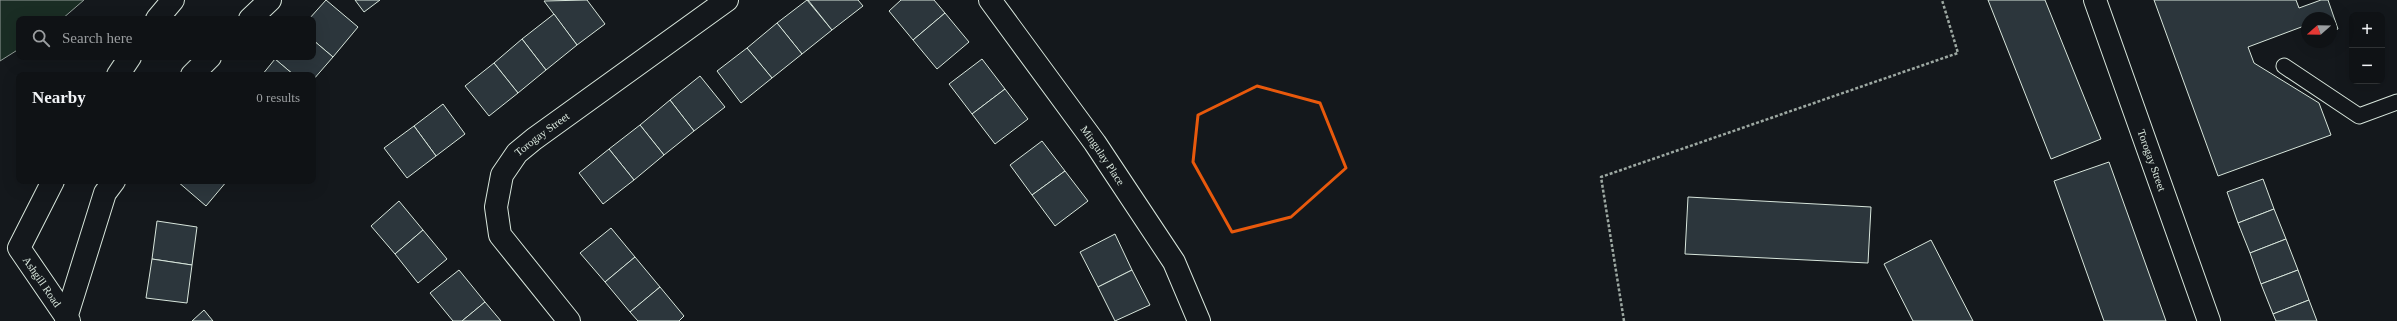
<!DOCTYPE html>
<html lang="en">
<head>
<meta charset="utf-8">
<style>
	:root { --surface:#0f1215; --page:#1d2022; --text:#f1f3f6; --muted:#9b9ea0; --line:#2f3234 }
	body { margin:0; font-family:Georgia,serif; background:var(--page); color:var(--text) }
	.controls { position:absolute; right:12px; top:12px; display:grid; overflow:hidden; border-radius:8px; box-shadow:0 4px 16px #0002 }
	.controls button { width:36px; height:36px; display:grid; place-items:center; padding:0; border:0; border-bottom:1px solid var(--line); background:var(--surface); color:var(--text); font:20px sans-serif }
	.compass { position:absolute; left:2301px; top:12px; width:36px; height:36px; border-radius:50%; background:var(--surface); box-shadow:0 4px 16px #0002; rotate:250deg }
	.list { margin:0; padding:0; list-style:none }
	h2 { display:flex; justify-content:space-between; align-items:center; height:52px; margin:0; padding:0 16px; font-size:17px }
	h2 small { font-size:13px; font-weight:400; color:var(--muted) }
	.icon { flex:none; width:22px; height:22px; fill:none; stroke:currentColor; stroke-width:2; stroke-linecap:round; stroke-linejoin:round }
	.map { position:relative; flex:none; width:2397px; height:321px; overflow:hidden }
	.search { position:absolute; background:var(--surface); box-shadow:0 4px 16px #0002; left:16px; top:16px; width:300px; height:44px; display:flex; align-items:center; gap:10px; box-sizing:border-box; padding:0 14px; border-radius:8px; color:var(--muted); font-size:15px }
	.panel { position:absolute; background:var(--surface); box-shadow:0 4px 16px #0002; left:16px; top:72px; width:300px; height:112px; border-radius:8px }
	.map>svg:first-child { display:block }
	.green { fill:#1a2d24; stroke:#939e99 }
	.building { fill:#2c363c; stroke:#d8e6dc }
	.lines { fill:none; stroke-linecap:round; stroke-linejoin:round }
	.lane-casing { stroke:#d8e6dc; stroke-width:17 }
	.street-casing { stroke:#d8e6dc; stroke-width:24 }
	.path { stroke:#9da8a2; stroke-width:2.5; stroke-dasharray:3 2; stroke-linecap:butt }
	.lane { stroke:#14181c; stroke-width:15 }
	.street { stroke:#14181c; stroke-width:22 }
	.marked { fill:none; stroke:#e8590c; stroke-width:3; stroke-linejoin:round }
	.labels { text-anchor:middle; stroke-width:3; stroke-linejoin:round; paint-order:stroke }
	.street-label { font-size:11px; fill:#d8e6dc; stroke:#14181c }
</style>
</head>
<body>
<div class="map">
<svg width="2397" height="321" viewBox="0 0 2397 321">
	<rect width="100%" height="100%" fill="#14181c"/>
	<polygon class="green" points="0,0 84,0 62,19 19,19 19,49 0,61"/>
	<g class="building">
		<polygon points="326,0 358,27 333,57 313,40 313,19 309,19"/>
		<polygon points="355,0 380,0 364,12"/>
		<polygon points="587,0 605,24 577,45 544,1"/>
		<polygon points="807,0 832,30 802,54 777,23"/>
		<polygon points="808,0 858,0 863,6 832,30"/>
		<polygon points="901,0 934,0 945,13 913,40 889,11"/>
		<polygon points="1988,0 2045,0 2101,139 2051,159"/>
		<polygon points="2154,0 2296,0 2299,8 2321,0 2328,0 2338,29 2331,31 2331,18 2307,18 2307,34 2304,26 2248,47 2254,63 2319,103 2331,135 2218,176"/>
		<polygon points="945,13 969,42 937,69 913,40"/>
		<polygon points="554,14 577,45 546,70 522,39"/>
		<polygon points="777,23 802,54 772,78 747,48"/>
		<polygon points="522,39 546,70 518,93 494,63"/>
		<polygon points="313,40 333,57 313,80 313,75 294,75 275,59 277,57 313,57"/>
		<polygon points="747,48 772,78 741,103 717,71"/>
		<polygon points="275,59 294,75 262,75"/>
		<polygon points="982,59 1005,89 972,114 949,84"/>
		<polygon points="494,63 518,93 489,116 465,86"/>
		<polygon points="700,76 725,107 694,131 670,100"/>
		<polygon points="1005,89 1028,119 995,144 972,114"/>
		<polygon points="670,100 694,131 664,155 640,125"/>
		<polygon points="443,104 465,134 436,156 414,126"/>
		<polygon points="640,125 664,155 634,180 609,149"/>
		<polygon points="414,126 436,156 407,178 384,148"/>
		<polygon points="1042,141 1065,171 1032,195 1010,165"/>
		<polygon points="609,149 634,180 603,204 579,173"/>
		<polygon points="2109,162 2166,321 2104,321 2054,181"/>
		<polygon points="1065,171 1088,201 1055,226 1032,195"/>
		<polygon points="2263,179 2274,209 2238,223 2227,192"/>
		<polygon points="177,181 227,181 206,206"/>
		<polygon points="1688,197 1871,207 1868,263 1685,254"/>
		<polygon points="399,201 423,230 395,254 371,226"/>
		<polygon points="2274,209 2286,239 2250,253 2238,223"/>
		<polygon points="157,221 197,227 192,265 152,259"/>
		<polygon points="611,228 635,257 605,282 580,253"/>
		<polygon points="423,230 447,259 418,283 395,254"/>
		<polygon points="1115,234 1132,270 1098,287 1080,252"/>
		<polygon points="2286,239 2298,270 2261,284 2250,253"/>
		<polygon points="1931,240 1973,321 1913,321 1884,264"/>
		<polygon points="635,257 660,287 630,312 605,282"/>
		<polygon points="152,259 192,265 187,303 146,298"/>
		<polygon points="459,270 485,302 462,321 453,321 430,293"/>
		<polygon points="1132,270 1150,305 1115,321 1098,287"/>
		<polygon points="2298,270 2309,300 2273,314 2261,284"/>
		<polygon points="660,287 684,316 679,321 638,321 630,312"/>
		<polygon points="2309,300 2317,321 2276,321 2273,314"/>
		<polygon points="485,302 501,321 462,321"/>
		<polygon points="204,310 213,321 192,321"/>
	</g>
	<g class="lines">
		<g class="lane-casing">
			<polyline id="lane" points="2284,66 2359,116 2397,102"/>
		</g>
		<g class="street-casing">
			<g id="street">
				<path id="s1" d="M990 0 1095 143 1174 262 1199 321"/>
				<path id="s2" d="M2095 0 2209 321"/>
				<polyline points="157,19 173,0"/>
				<polyline points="250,19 270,0"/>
				<polyline points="118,75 130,57"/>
				<polyline points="192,75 210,57"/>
				<path id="s3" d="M53 181 19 248 69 321"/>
				<polyline points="66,318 105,193 114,181"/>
				<path id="s4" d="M569 321 500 235 496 207 502 175 517 153 534 139 727 0"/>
			</g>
		</g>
		<polyline class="path" points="1624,321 1601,177 1958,53 1942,0"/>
		<use href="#lane" class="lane"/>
		<use href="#street" class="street"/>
	</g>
	<path class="marked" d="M1257 86 1320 103 1346 168 1291 217 1232 232 1193 162 1198 115Z"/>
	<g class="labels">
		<g class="street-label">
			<text dy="4" stroke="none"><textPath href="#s4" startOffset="229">Torogay Street</textPath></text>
			<text dy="4" stroke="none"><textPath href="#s1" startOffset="192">Mingulay Place</textPath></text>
			<text dy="4" stroke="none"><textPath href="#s2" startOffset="170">Torogay Street</textPath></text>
			<text dy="4" stroke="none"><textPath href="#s3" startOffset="116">Ashgill Road</textPath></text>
		</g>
	</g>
</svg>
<div class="controls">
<button>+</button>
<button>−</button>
</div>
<svg class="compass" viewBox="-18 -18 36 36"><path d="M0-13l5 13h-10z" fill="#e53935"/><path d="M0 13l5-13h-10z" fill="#9b9ea0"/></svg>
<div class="search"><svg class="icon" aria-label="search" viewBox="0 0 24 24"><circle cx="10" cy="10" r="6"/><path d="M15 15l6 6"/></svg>Search here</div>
<section class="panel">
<h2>Nearby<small>0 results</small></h2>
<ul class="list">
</ul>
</section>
</div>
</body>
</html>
